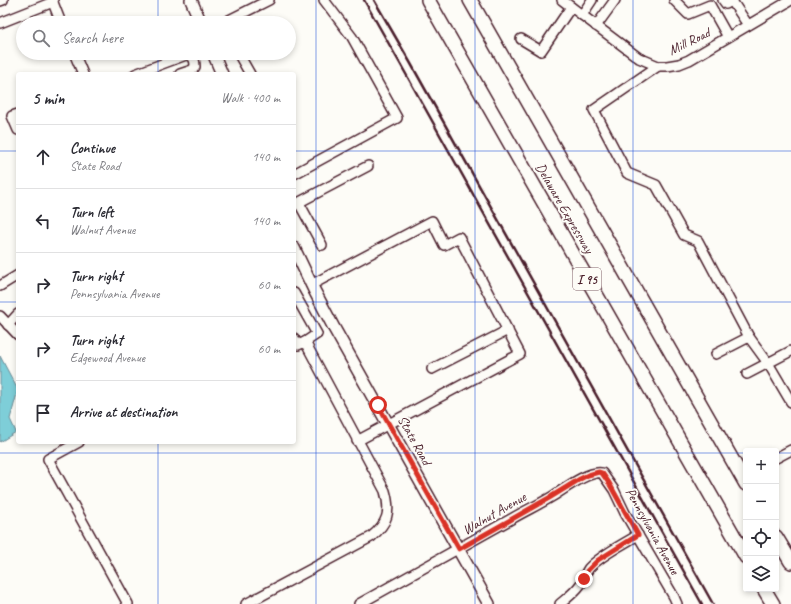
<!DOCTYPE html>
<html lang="en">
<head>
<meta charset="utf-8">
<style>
	:root { --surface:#fff; --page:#f7f7f7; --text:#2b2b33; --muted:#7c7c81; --line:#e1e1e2 }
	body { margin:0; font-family:Caveat,sans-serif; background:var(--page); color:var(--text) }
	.controls { position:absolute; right:12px; bottom:12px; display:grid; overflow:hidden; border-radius:4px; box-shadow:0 2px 6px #0003 }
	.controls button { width:36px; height:36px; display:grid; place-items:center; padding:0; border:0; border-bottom:1px solid var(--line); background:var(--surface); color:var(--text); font:20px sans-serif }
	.stop { position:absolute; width:12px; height:12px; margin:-9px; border:3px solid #d93025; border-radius:50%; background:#fff }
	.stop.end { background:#d93025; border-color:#fff; box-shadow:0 1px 4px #0008 }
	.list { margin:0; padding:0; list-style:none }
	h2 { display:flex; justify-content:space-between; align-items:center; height:52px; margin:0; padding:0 16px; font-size:17px }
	h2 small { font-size:13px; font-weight:400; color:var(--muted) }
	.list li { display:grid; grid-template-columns:26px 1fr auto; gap:12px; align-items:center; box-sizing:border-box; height:64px; padding:0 16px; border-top:1px solid var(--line) }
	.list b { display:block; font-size:15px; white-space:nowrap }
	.list p { margin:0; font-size:13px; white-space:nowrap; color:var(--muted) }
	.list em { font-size:13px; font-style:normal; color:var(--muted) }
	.icon { flex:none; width:22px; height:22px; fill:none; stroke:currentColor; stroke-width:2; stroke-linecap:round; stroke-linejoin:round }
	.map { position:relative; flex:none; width:791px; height:604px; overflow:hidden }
	.search { position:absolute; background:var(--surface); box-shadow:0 2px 6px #0003; left:16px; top:16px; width:280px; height:44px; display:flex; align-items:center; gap:10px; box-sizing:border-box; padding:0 14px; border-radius:22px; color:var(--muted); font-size:15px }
	.panel { position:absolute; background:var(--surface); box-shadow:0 2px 6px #0003; left:16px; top:72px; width:280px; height:372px; border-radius:4px }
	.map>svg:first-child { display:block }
	.water { fill:#7eced8; stroke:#698893 }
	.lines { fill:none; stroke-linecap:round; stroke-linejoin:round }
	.minor-casing { stroke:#4a1f2b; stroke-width:12 }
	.major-casing { stroke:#4a1f2b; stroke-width:14 }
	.highway-casing { stroke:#4a1f2b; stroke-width:16 }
	.minor { stroke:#fdfcf7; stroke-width:9 }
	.major { stroke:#fdfcf7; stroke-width:11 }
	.highway { stroke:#fdfcf7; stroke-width:13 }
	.rail { stroke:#4a1f2b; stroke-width:2.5 }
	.route { stroke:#d93025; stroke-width:5 }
	.grid { fill:none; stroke:#1d4ed8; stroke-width:1; stroke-opacity:0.55 }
	.labels { text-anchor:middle; stroke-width:4; stroke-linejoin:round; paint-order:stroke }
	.shield { fill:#fdfcf7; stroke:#806168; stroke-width:1 }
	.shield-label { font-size:13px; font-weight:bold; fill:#4a1f2b }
	.street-label { font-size:14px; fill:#4a1f2b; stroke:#fdfcf7 }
</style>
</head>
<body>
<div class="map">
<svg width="791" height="604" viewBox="0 0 791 604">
	<rect width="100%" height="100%" fill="#fdfcf7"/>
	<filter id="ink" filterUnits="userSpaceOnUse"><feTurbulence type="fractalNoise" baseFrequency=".025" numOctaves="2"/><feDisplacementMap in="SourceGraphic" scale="8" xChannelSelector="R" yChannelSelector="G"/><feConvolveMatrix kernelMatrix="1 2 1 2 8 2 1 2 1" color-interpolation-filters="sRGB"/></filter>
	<g filter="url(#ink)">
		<polygon class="water" points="0,356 18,390 10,419 16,432 0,442"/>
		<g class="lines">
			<g class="minor-casing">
				<g id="minor">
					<polyline points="52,0 61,23"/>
					<polyline points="562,0 639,58 658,66 667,66 679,64 689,60 791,0"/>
					<polyline points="674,0 688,14 710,5 728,37"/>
					<polyline points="723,0 726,4 733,0"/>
					<polyline points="0,1 3,0"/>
					<polyline points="732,1 748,25"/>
					<polyline points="582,15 592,0"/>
					<polyline points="0,23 53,2"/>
					<polyline points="223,23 269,0"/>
					<polyline points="596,26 615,0"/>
					<polyline points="521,39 541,51 571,7"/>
					<polyline points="74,53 83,74"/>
					<polyline points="238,53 250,74"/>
					<polyline points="658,66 594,110 627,173 656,185 684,235 698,241 749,337 716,354"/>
					<path d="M135 74 186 55C194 55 195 60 195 67L192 70 180 74"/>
					<polyline points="18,114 12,116 18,130"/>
					<polyline points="294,174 397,118 352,37 324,0"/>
					<polyline points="299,203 322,245"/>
					<polyline points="294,205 368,166"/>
					<polyline points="311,285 432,221 444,245 459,237 520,354 357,441"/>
					<polyline points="0,286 18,275"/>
					<polyline points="0,316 18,335"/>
					<polyline points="8,325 18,314"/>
					<polyline points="749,337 768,363 791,402"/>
					<polyline points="294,338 298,345 305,342"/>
					<polyline points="432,369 508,330"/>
					<polyline points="747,374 791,351"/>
					<polyline points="79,442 48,459 128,604"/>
					<polyline points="776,458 791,450"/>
					<path d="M246 604 371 537C388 523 391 512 385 491L305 342 317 334 294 293"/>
					<path d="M359 604C410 575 462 547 513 518 527 510 540 504 553 496 564 489 589 470 602 473L614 490 625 513 674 597 677 604"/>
					<path d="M560 604C567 598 575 592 580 585 584 580 585 573 589 568 601 555 622 545 638 535"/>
				</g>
			</g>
			<g class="major-casing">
				<g id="major">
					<polyline points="191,0 201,23"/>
					<polyline points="213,53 222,74"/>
					<polyline points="294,248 314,290 334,328 489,604"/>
				</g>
			</g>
			<g class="highway-casing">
				<g id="highway">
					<polyline points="428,0 746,557"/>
					<polyline points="470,0 746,484"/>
					<polyline points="776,537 791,562"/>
					<polyline points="764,589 773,604"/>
				</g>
			</g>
			<use href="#minor" class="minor"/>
			<use href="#major" class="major"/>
			<use href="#highway" class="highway"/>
			<g class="rail">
				<polyline points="364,0 402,67 702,604"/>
				<polyline points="374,0 410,62 713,604"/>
			</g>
		</g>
	</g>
	<g class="lines" filter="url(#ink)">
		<polyline class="route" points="378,405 459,549 549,498 580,479 588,475 599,472 602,473 609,483 638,535 598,560 587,571 584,579"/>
	</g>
	<path class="grid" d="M158 0V23M316 0V604M475 0V604M633 0V604M158 53V74M0 151H18M294 151H791M0 302H18M294 302H791M158 442V604M0 453H746M776 453H791"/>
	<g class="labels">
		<rect class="shield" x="573" y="268" width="28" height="22" rx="3"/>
		<g class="shield-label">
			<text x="587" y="284">I 95</text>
		</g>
		<g class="street-label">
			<text transform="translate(689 41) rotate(-26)" y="5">Mill Road</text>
			<text transform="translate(565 208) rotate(60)" y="5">Delaware Expressway</text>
			<text transform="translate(415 440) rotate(61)" y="5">State Road</text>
			<text transform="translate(494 513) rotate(-30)" y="5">Walnut Avenue</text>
			<text transform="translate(653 531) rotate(61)" y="5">Pennsylvania Avenue</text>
		</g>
	</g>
</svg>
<div class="controls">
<button>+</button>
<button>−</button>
<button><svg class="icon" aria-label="locate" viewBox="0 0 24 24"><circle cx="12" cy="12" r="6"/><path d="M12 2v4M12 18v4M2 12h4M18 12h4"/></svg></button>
<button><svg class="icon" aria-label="layers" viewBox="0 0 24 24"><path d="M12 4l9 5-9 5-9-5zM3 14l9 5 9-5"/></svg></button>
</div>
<div class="stop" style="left:378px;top:405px"></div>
<div class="stop end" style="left:584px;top:579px"></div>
<div class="search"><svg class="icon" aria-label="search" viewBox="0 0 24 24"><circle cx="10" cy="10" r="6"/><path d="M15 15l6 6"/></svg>Search here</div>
<section class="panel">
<h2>5 min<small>Walk · 400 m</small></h2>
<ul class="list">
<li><svg class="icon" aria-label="ahead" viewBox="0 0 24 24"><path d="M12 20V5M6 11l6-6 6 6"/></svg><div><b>Continue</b><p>State Road</p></div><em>140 m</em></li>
<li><svg class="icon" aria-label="left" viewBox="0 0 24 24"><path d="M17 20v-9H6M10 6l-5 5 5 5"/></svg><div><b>Turn left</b><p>Walnut Avenue</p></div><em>140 m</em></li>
<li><svg class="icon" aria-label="right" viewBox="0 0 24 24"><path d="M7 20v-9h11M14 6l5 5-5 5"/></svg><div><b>Turn right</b><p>Pennsylvania Avenue</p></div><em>60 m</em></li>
<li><svg class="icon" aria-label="right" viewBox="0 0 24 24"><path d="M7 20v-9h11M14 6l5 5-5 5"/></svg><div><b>Turn right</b><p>Edgewood Avenue</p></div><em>60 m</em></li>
<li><svg class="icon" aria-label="arrive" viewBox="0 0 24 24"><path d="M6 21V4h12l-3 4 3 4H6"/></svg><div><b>Arrive at destination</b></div></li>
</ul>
</section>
</div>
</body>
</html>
